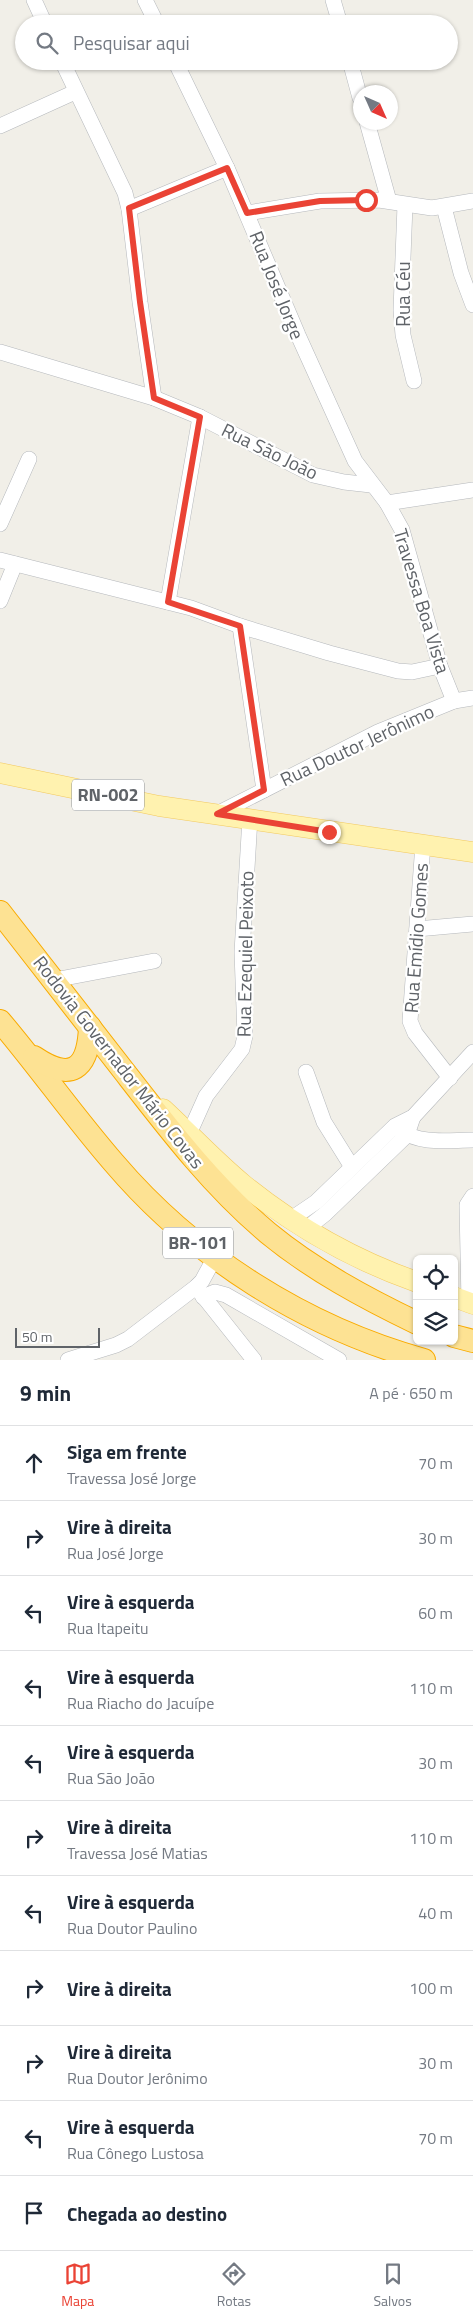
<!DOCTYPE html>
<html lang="pt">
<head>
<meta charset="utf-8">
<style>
	:root { --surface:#fff; --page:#f6f6f7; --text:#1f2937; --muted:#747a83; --line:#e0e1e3; --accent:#ea4335 }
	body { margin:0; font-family:"Titillium Web",sans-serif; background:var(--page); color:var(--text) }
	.controls { position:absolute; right:15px; bottom:15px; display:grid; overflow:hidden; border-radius:8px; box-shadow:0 1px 4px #0004 }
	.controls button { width:45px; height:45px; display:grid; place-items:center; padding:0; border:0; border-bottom:1px solid var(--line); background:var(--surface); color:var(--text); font:25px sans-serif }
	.compass { position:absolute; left:353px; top:85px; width:45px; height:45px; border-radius:50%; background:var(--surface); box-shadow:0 1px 4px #0004; rotate:135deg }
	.scale { position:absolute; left:15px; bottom:12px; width:85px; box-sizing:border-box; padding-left:5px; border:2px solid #5f6368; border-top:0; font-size:14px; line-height:18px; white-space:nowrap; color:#5f6368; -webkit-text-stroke:4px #fff; paint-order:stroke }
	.stop { position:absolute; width:15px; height:15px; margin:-11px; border:4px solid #ea4335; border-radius:50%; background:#fff }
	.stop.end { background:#ea4335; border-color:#fff; box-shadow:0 1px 5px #0008 }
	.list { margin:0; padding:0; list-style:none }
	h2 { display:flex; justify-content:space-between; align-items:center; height:65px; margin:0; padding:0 20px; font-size:21px }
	h2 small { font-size:16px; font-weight:400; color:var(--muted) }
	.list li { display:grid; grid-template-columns:32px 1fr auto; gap:15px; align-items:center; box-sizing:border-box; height:75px; padding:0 20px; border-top:1px solid var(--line) }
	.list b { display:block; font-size:19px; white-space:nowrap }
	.list p { margin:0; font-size:16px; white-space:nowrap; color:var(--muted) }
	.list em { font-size:16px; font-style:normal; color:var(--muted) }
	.icon { flex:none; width:28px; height:28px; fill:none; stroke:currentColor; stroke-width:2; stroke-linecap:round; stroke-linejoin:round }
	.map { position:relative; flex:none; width:473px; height:1360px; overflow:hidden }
	.search { position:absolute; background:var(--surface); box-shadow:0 1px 4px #0004; left:15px; right:15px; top:15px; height:55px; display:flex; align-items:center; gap:12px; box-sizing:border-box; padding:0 18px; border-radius:28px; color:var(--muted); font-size:19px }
	.sheet { height:890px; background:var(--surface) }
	nav { display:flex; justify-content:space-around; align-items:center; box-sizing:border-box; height:70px; border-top:1px solid var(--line); background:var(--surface); font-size:14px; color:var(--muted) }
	nav a { display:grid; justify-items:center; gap:2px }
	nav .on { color:var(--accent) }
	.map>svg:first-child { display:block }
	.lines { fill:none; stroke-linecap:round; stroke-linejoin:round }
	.minor-casing { stroke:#b5b8bc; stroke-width:16 }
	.major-casing { stroke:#f2c960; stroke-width:21 }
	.highway-casing { stroke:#f9ab00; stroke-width:24 }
	.minor { stroke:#fff; stroke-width:15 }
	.major { stroke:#fff2af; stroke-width:20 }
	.highway { stroke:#fde293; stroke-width:22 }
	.route { stroke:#ea4335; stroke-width:6 }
	.labels { text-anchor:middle; stroke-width:4.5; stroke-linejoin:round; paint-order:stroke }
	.shield { fill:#fff; stroke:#8f9295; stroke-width:1 }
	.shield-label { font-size:18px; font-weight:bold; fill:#5f6368 }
	.street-label { font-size:19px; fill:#5f6368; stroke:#fff }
</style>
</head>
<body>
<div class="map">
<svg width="473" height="1360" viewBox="0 0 473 1360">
	<rect width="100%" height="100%" fill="#f1efe8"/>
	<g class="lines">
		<g class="minor-casing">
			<g id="minor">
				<polyline points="34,0 45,24"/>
				<polyline points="145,0 157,24"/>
				<polyline points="333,0 340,24"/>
				<polyline points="62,61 125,193 129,209 140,302 154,398"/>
				<polyline points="175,61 227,168 298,335 355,461 387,503 402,530 440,666 454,701"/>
				<polyline points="350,61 360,98"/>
				<polyline points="367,122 389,201"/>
				<polyline points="0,126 75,92"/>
				<polyline points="405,205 401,310 403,335 414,381"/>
				<polyline points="444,207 461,273 473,305"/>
				<polyline points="129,209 227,168"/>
				<polyline points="247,213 320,201 379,200 432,208 473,201"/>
				<polyline points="0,352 154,398 200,417 313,475 344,482 371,485"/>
				<polyline points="387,503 473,490"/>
				<polyline points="0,524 29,459"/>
				<polyline points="0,560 191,608 240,626 329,653 398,671 412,672 440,666"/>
				<polyline points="0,601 15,564"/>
				<polyline points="168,602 200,417"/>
				<polyline points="240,626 264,790"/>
				<polyline points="217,814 378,732 454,701 473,698"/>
				<polyline points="423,844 410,1021 415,1033 450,1078"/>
				<polyline points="417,929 473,924"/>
				<polyline points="54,980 154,961"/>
				<polyline points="306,1072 324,1122 352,1167"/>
				<path d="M400 1130C421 1145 448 1140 473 1140"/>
				<polyline points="189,1134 206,1096 242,1049 245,1036 242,952 250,818"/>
				<polyline points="291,1219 316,1202 395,1126 413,1117 473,1052"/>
				<polyline points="306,1229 325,1214 407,1135 413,1117"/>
				<polyline points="215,1257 202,1281 196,1287 254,1360"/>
				<polyline points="203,1297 215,1292 226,1295 339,1360"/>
				<polyline points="469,1303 467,1205 473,1196"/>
				<polyline points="68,1360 116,1345 128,1339 196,1287"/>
			</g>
		</g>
		<g class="major-casing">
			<g id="major">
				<polyline points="0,773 159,806 473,852"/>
				<path d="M163 1109C190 1134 216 1162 244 1185 296 1227 354 1260 417 1282"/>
				<polyline points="454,1297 473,1304"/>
			</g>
		</g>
		<g class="highway-casing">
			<g id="highway">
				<path d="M0 912C41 964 82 1017 123 1070 168 1128 212 1186 268 1233 313 1270 365 1298 417 1323"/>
				<path d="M0 1021C39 1067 74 1117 114 1163 194 1257 305 1327 424 1360"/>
				<path d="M34 1057C71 1082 88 1070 90 1027"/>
				<polyline points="454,1336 473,1341"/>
			</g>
		</g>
		<use href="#minor" class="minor"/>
		<use href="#major" class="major"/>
		<use href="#highway" class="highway"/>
	</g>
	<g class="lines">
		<polyline class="route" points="329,832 217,814 264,790 240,626 168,602 200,417 154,398 140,302 129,208 227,168 247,213 320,201 366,200"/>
	</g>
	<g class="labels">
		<g class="shield">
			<rect x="72" y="779.5" width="72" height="31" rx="4"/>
			<rect x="163" y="1227.5" width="70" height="31" rx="4"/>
		</g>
		<g class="shield-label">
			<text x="108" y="801">RN-002</text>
			<text x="198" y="1249">BR-101</text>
		</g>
		<g class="street-label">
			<text transform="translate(277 285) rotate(68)" y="7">Rua José Jorge</text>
			<text transform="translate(403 294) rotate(-90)" y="7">Rua Céu</text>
			<text transform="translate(270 451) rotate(26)" y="7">Rua São João</text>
			<text transform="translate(422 601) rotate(73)" y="7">Travessa Boa Vista</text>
			<text transform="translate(357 745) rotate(-25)" y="7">Rua Doutor Jerônimo</text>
			<text transform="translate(416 938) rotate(-86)" y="7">Rua Emídio Gomes</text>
			<text transform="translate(245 954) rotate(-89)" y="7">Rua Ezequiel Peixoto</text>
			<text transform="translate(119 1062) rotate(52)" y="7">Rodovia Governador Mário Covas</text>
		</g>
	</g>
</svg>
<div class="controls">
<button><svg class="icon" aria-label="locate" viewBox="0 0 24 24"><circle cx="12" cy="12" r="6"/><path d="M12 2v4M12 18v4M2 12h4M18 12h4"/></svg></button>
<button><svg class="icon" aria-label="layers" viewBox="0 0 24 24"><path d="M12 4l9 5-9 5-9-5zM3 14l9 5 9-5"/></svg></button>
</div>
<svg class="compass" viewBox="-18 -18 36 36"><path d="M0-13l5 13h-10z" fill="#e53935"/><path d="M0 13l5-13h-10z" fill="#747a83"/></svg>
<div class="scale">50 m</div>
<div class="stop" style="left:366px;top:200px"></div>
<div class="stop end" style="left:329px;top:832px"></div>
<div class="search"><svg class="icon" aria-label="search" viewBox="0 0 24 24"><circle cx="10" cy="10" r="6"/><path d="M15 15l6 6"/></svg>Pesquisar aqui</div>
</div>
<section class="sheet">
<h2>9 min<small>A pé · 650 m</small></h2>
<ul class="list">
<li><svg class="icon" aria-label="ahead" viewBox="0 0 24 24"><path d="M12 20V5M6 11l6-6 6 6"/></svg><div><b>Siga em frente</b><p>Travessa José Jorge</p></div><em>70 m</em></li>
<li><svg class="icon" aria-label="right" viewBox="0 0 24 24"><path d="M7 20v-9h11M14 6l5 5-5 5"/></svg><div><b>Vire à direita</b><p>Rua José Jorge</p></div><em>30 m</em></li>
<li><svg class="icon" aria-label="left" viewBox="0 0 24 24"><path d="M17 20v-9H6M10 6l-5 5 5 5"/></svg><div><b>Vire à esquerda</b><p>Rua Itapeitu</p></div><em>60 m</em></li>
<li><svg class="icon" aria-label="left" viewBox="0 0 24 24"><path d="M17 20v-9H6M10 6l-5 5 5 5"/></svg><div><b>Vire à esquerda</b><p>Rua Riacho do Jacuípe</p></div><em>110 m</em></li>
<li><svg class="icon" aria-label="left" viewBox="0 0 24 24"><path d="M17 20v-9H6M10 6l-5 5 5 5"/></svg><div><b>Vire à esquerda</b><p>Rua São João</p></div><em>30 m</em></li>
<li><svg class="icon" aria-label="right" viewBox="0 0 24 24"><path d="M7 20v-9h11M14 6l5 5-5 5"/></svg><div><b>Vire à direita</b><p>Travessa José Matias</p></div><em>110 m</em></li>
<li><svg class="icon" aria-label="left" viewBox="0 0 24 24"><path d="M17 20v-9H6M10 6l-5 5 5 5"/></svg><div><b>Vire à esquerda</b><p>Rua Doutor Paulino</p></div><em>40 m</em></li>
<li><svg class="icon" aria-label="right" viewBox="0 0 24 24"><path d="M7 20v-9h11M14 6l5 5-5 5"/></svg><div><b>Vire à direita</b></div><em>100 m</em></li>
<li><svg class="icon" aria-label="right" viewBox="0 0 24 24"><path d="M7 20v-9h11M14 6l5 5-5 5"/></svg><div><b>Vire à direita</b><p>Rua Doutor Jerônimo</p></div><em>30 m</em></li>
<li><svg class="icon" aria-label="left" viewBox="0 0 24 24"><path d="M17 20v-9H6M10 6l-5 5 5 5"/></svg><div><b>Vire à esquerda</b><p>Rua Cônego Lustosa</p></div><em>70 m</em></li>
<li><svg class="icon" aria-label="arrive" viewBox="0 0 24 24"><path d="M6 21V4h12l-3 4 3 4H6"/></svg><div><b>Chegada ao destino</b></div></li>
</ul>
</section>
<nav>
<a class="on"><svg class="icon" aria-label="map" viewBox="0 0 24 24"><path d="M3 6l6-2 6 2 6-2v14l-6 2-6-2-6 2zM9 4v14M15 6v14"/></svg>Mapa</a>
<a><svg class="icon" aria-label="directions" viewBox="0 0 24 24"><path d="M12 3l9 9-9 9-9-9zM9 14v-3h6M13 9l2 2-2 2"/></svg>Rotas</a>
<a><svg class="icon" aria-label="saved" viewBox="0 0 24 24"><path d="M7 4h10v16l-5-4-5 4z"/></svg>Salvos</a>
</nav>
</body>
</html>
